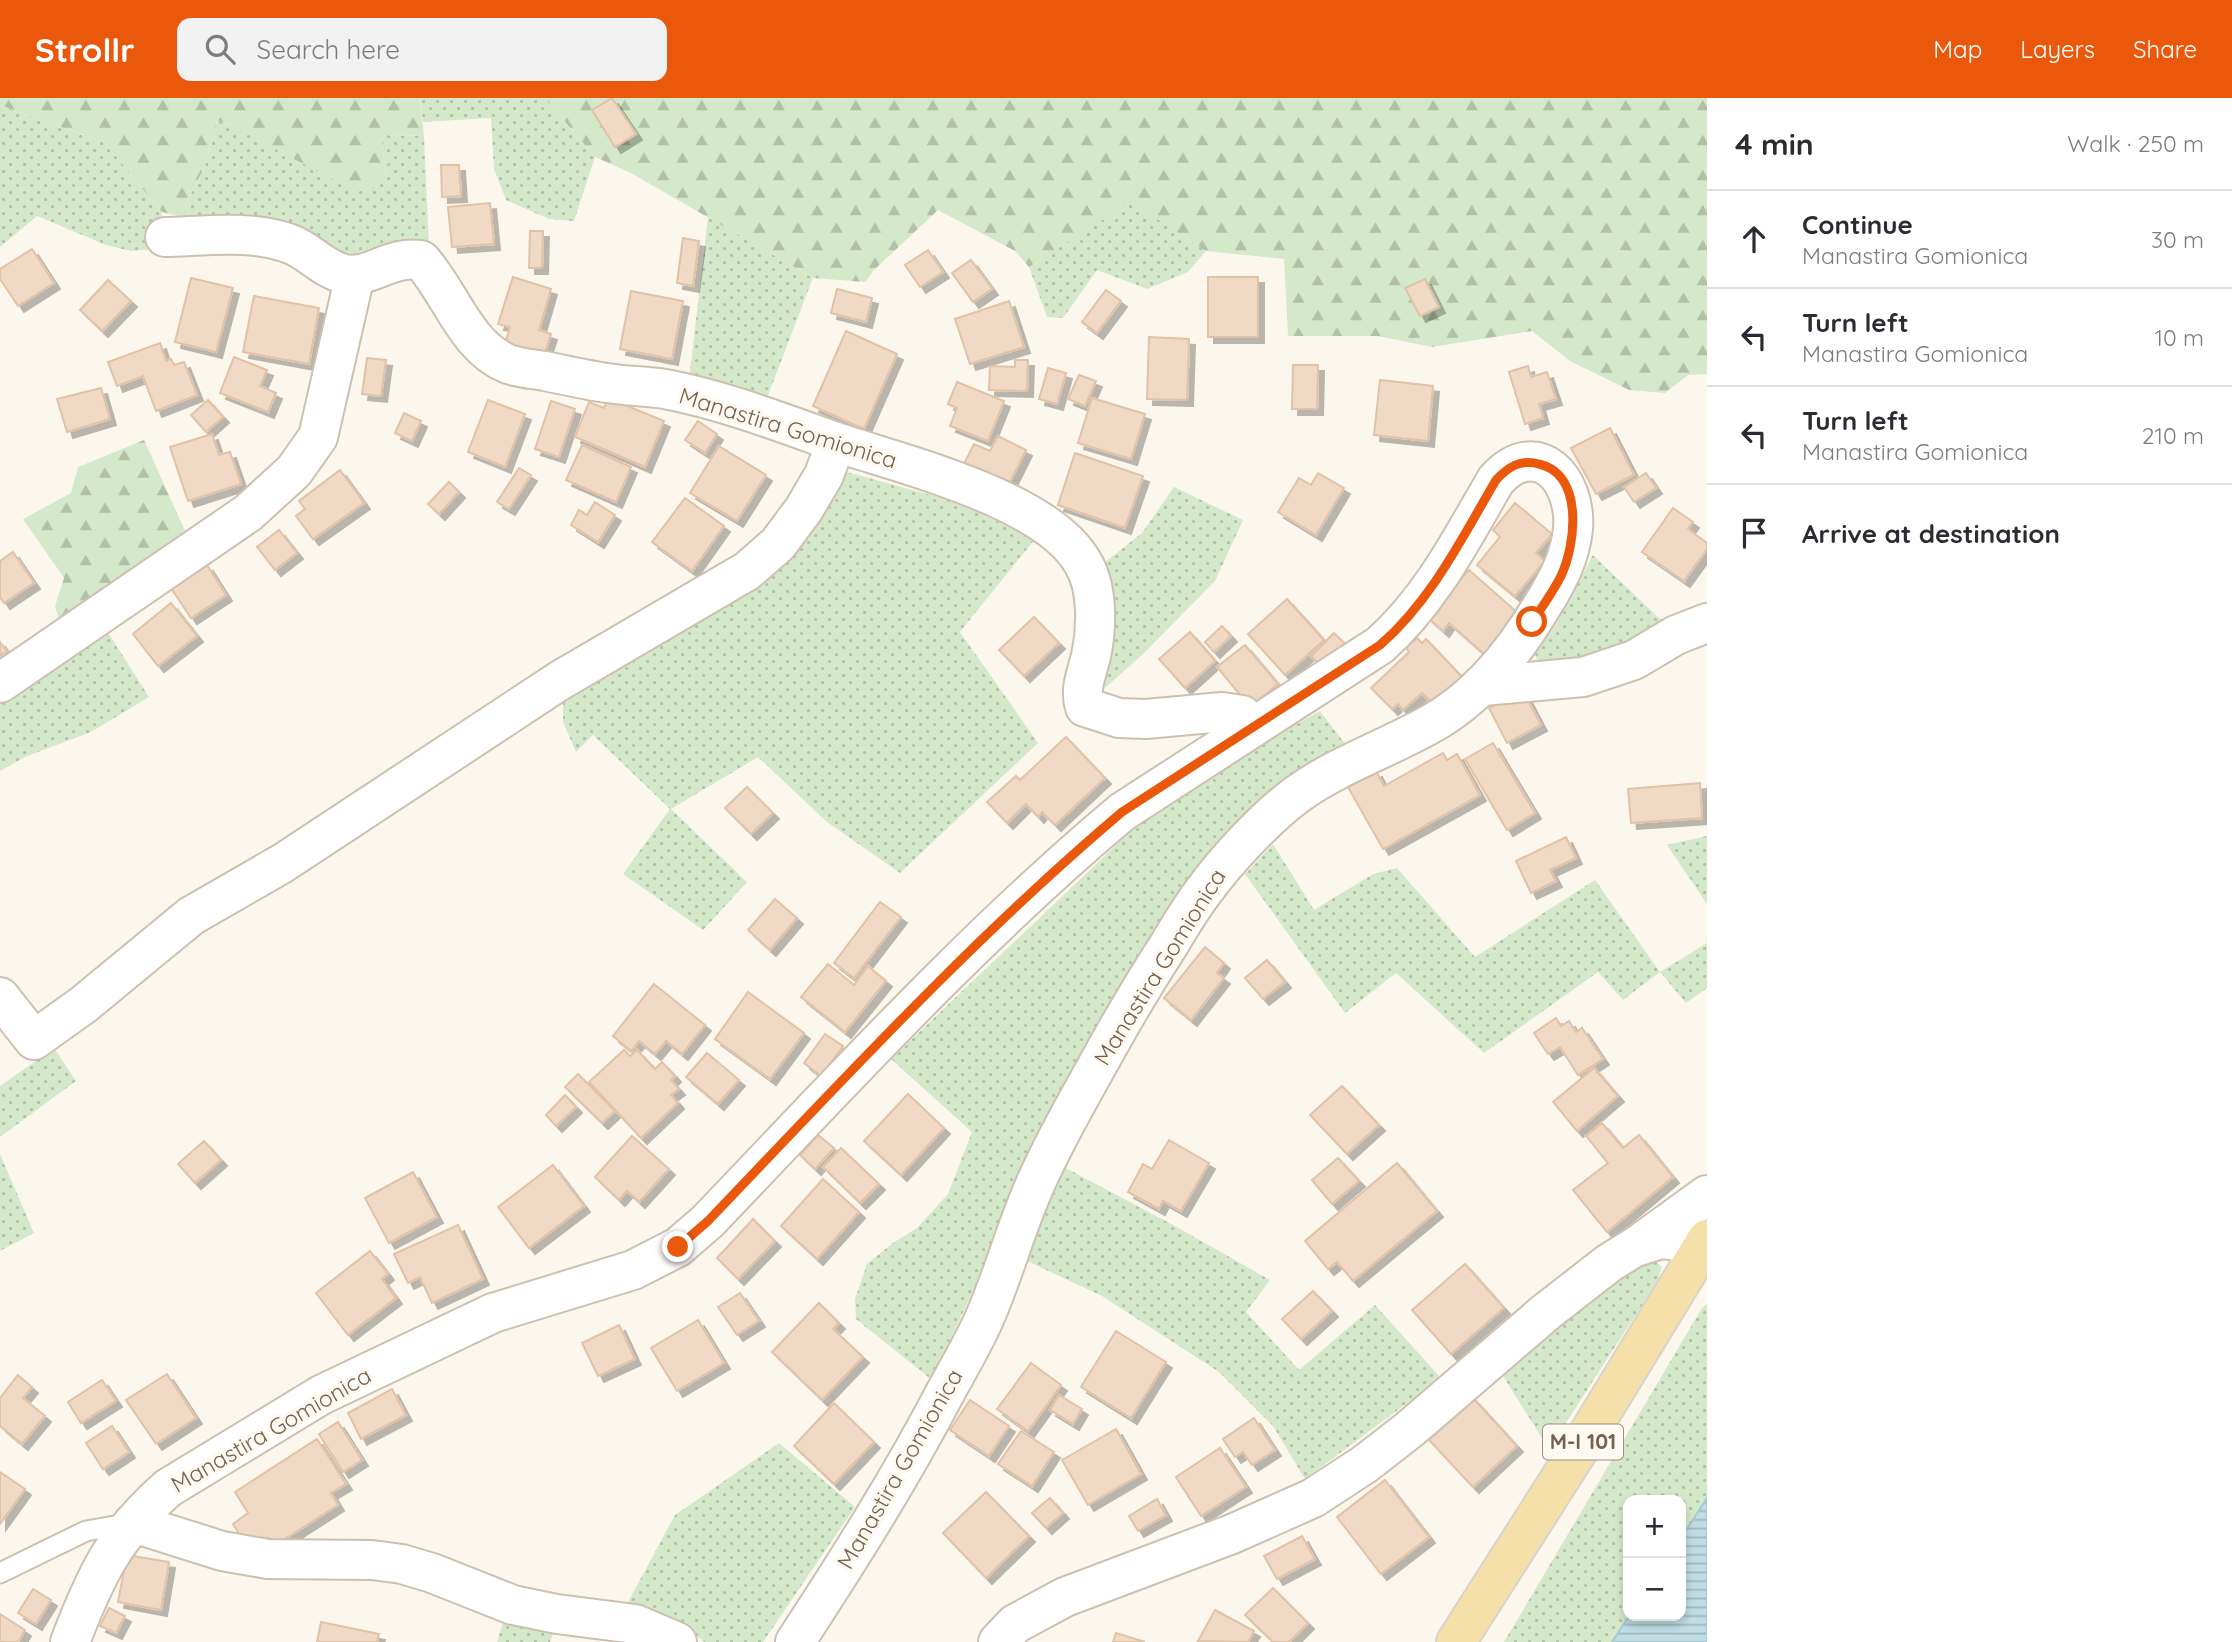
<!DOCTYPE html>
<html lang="en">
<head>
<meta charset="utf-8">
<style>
	:root { --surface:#fff; --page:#f2f2f3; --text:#2b2b33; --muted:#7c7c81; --line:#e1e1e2; --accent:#ea580c }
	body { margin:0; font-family:Quicksand,sans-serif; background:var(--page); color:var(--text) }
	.controls { position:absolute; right:21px; bottom:21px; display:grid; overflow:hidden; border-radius:14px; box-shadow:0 4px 10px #0003 }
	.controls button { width:63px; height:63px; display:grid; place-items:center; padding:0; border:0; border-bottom:2px solid var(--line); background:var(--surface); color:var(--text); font:35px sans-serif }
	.stop { position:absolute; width:21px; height:21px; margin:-16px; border:5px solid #ea580c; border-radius:50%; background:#fff }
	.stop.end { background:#ea580c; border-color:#fff; box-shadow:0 2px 7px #0008 }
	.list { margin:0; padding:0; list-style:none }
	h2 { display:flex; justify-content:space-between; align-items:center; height:91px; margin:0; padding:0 28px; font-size:30px }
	h2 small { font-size:23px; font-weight:400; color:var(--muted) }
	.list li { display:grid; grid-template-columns:46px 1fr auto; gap:21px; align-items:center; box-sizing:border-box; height:98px; padding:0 28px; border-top:2px solid var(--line) }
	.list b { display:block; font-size:26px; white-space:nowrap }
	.list p { margin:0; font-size:23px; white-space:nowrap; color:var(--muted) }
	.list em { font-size:23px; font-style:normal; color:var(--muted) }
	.icon { flex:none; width:38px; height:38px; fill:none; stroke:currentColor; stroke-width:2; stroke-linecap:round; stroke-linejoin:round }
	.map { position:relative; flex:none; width:1707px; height:1544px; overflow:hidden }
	header { display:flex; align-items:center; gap:42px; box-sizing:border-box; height:98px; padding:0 35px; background:var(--accent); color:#fff }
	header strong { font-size:33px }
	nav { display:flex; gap:38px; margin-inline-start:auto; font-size:24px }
	.search { width:490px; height:63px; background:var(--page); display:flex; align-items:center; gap:18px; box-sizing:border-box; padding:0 24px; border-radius:14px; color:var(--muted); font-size:26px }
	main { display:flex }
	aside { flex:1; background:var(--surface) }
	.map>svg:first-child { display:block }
	.grass { fill:url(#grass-dots) }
	.forest { fill:url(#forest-firs) }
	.water { fill:url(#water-rules); stroke:#a7cad6; stroke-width:2 }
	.building { fill:#f0dac5; stroke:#e1c2a6; stroke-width:2; filter:url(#shadow) }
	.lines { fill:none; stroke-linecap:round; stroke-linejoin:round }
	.service-casing { stroke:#cec0b1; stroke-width:23 }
	.minor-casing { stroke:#cec0b1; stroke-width:42 }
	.primary-casing { stroke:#d9d3ce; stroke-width:42 }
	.service { stroke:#fff; stroke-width:19 }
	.minor { stroke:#fff; stroke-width:38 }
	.primary { stroke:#f5e0a9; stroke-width:38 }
	.route { stroke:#ea580c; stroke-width:9 }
	.labels { text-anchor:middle; stroke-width:7; stroke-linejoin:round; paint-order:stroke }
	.shield { fill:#fefaf2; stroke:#9f8f80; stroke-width:2 }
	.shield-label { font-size:21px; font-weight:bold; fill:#76614f }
	.street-label { font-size:23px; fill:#76614f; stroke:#fefaf2 }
</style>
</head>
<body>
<header>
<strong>Strollr</strong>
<div class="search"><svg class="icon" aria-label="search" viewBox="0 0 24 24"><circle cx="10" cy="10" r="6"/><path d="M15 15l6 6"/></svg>Search here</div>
<nav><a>Map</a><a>Layers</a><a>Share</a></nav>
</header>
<main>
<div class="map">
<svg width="1707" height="1544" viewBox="0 0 1707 1544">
	<defs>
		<pattern id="grass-dots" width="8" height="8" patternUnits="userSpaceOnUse" patternTransform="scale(1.75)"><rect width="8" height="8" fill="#d4e9ca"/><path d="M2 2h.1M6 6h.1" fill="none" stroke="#b1c0a6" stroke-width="1.8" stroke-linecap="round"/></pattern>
		<pattern id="forest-firs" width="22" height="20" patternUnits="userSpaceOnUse" patternTransform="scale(1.75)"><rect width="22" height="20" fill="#d4e9ca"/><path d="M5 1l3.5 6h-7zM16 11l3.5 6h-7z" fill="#b1c0a6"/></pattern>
		<pattern id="water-rules" width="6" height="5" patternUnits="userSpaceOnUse" patternTransform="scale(1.75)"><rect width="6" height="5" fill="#c0dce5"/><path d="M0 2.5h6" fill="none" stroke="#a1b6bc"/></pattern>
		<filter id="shadow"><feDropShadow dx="6" dy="6" stdDeviation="0" flood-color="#0004"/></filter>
	</defs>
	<rect width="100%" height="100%" fill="#fcf7ec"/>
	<g class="grass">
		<polygon points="420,0 545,0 595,59 574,123 549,121 506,102 494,71 491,20 423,24"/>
		<polygon points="0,7 105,45 162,114 158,151 131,153 106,147 37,118 0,149"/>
		<polygon points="217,23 386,77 381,37 424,38 429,148 352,161 190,121 186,105 205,68"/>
		<polygon points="1131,103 1206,153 1188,174 1147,191 1097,172 1063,220 1047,219 1029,169"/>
		<polygon points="708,119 813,180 765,305 689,282"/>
		<polygon points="843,373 957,404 1035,441 960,534 1038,645 900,775 827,724 758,659 671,711 747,784 703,832 623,776 670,711 593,637 576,654 563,624 563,603"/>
		<polygon points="1174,389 1243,422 1215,483 1143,556 1105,590 1104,484 1100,468 1142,435"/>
		<polygon points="1593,457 1662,523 1619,554 1539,567 1535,557 1557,525"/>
		<polygon points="102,525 149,599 91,634 25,659 0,673 0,601"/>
		<polygon points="1320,613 1349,651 1195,779 1122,884 1054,1014 998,1128 978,1182 932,1282 856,1221 855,1201 867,1166 893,1145 917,1130 948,1096 972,1034 891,961 1154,711 1216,671"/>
		<polygon points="1707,738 1707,806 1667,747"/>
		<polygon points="1273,746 1314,812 1373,776 1397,770 1475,859 1595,782 1660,874 1707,845 1707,890 1686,905 1660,874 1623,902 1598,874 1484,955 1396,875 1345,915 1245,776"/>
		<polygon points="54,950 76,983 0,1039 0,988"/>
		<polygon points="0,1056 34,1135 0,1153"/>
		<polygon points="1064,1069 1175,1128 1270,1182 1246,1214 1299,1272 1375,1207 1441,1280 1305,1381 1273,1328 1219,1274 1102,1198 1027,1163"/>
		<polygon points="1644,1163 1654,1163 1662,1169 1657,1184 1549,1351 1501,1275"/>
		<polygon points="1707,1206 1707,1400 1681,1440 1681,1402 1628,1402 1629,1518 1612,1544 1504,1544 1702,1210"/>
		<polygon points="779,1345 855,1409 763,1544 705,1544 675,1523 627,1506 675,1417"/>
		<polygon points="506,1515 556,1527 550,1544 497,1544"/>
	</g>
	<g class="forest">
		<polygon points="0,0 420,0 424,38 381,37 386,77 372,93 351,91 228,26 217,23 205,68 186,105 190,121 162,114 105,45 0,7"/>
		<polygon points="545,0 1707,0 1707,276 1688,277 1665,295 1629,292 1570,263 1532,233 1432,249 1378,238 1288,238 1284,161 1206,153 1131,104 1029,169 1015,153 938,112 874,172 865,184 813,180 631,75 595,59"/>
		<polygon points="144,342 187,437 62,533 55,508 64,480 23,421 71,395 78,369"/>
	</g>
	<polygon class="water" points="1707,1400 1707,1544 1612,1544 1629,1518 1681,1518 1681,1440"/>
	<g class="building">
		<polygon points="612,0 636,36 615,49 592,12"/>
		<polygon points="441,67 459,67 461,98 442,99"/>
		<polygon points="490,105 494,146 452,149 448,109"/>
		<polygon points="530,133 543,133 542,170 529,170"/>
		<polygon points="683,140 699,143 693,188 677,185"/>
		<polygon points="32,151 54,185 18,208 0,181 0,171"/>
		<polygon points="928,152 943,174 920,189 905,167"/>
		<polygon points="971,162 992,191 973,204 952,175"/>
		<polygon points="513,179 551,191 539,232 551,236 544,257 505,246 510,229 498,226"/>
		<rect x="1208" y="179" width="50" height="60"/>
		<polygon points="191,180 233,190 216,254 175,244"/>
		<polygon points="1425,181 1439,209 1420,218 1405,190"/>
		<polygon points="108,182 131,203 102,233 80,212"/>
		<polygon points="837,191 872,200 866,224 831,215"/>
		<polygon points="1106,192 1121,203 1097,235 1082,224"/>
		<polygon points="631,193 683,203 672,261 620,251"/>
		<polygon points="254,198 319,210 309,266 243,254"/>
		<polygon points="1009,203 1024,249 970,266 955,221"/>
		<polygon points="846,233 897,256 864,331 813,308"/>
		<polygon points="1149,239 1189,241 1187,302 1147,301"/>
		<polygon points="160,245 166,263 171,261 174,267 184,264 197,297 156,313 143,278 117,288 108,264"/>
		<polygon points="234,259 267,272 260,288 276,295 268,314 220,295"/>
		<polygon points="367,260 386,262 381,298 362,296"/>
		<polygon points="1015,262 1028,262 1027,293 989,292 990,268 1015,269"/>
		<polygon points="1293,267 1318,267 1317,311 1292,311"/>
		<polygon points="1528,268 1531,279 1547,274 1556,301 1539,306 1543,320 1525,326 1509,274"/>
		<polygon points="1048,270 1066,275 1057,306 1039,301"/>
		<polygon points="1079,277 1096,283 1085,308 1068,301"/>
		<polygon points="1380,282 1433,288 1428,343 1374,337"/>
		<polygon points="957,284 1004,303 988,343 950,328 957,310 948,306"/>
		<polygon points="101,290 110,321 67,334 57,301"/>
		<polygon points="608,300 664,323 645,369 575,339 589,304 604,310"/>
		<polygon points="1092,300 1145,316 1131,361 1078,345"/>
		<polygon points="208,302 223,319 206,334 191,317"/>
		<polygon points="488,302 525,316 505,369 468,354"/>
		<polygon points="551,303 575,311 559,359 535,351"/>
		<polygon points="404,315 421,323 412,343 395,335"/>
		<polygon points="698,323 717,336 705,355 685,342"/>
		<polygon points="1610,330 1634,377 1596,396 1571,350"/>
		<polygon points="212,336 219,357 230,354 241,386 188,403 170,349"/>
		<polygon points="998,338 1026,352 1006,392 962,370 974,346 990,353"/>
		<polygon points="582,347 631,369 616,404 566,382"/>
		<polygon points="719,348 766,377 737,423 690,395"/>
		<polygon points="1075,355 1143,378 1125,430 1058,407"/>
		<polygon points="519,370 531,377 509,411 497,404"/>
		<polygon points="340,372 364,405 313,441 296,418 305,411 299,403"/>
		<polygon points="1318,375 1344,390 1316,437 1278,414 1299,380 1311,387"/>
		<polygon points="1646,375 1656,390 1634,404 1624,389"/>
		<polygon points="449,384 459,394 439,416 428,406"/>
		<polygon points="685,400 724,428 692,473 652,444"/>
		<polygon points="595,404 615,417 598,444 571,427 579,412 587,417"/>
		<polygon points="1515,405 1552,436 1536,455 1545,463 1515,498 1477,467 1500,439 1493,432"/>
		<polygon points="1673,410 1693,424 1688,431 1707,445 1707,451 1684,483 1642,454"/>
		<polygon points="279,432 297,455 275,472 257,449"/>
		<polygon points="13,454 34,485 4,505 0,499 0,463"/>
		<polygon points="207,467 226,497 191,520 171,490"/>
		<polygon points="1469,472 1519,516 1484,556 1449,525 1443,533 1427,519"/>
		<polygon points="1287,501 1324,542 1285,577 1248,536"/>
		<polygon points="171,505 197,538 158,568 133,536"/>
		<polygon points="1034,519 1059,545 1024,578 999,552"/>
		<polygon points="1222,528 1231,538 1214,554 1205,544"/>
		<polygon points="1190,534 1215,563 1185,590 1159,561"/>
		<polygon points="1334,535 1348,549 1325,572 1311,558"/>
		<polygon points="1417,540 1422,545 1426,541 1462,579 1433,606 1422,595 1403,612 1398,606 1392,611 1371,590 1409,554 1406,550"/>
		<polygon points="0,544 7,553 0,558"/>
		<polygon points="1245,547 1278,586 1250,609 1217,569"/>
		<polygon points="1523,593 1541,627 1507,645 1489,610"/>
		<polygon points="1066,639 1105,680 1055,727 1042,714 1038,719 1026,706 1007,725 987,704 1016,678 1020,682"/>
		<polygon points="1493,645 1535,715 1507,732 1465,661"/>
		<polygon points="1443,655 1447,662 1457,656 1480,697 1383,751 1348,689 1376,673 1384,688"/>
		<polygon points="1700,685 1702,720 1631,725 1628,691"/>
		<polygon points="747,689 773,715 751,736 725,710"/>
		<polygon points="1566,739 1576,760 1550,772 1556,783 1531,795 1516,763"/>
		<polygon points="775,801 797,820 770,852 748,832"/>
		<polygon points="880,804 901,819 854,880 834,865"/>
		<polygon points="1205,849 1224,865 1217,875 1224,880 1191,922 1164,900"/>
		<polygon points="1267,862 1285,884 1263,901 1245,880"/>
		<polygon points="828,866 854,887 868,868 886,883 845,934 801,899"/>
		<polygon points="654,886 705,927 682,956 666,943 655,956 639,943 631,953 613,938"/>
		<polygon points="748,894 804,935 770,981 715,941"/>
		<polygon points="1556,920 1561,928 1569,923 1576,934 1582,930 1603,961 1578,977 1560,949 1548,956 1534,935"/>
		<polygon points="825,936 843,948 821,978 804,965"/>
		<polygon points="624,952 630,958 637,952 655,971 662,964 675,978 671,982 679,991 671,997 678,1005 641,1040 589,984"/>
		<polygon points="707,955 739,982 718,1006 686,979"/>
		<polygon points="1594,970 1618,998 1577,1033 1553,1004"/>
		<polygon points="578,976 615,1013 602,1025 565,989"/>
		<polygon points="1342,988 1379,1027 1347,1056 1310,1017"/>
		<polygon points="908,996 944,1030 901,1077 864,1043"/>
		<polygon points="565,997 576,1009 556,1028 546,1017"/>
		<polygon points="1602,1025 1623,1050 1639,1037 1673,1079 1607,1134 1573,1092 1608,1065 1586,1038"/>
		<polygon points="818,1037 834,1050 815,1071 800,1057"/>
		<polygon points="632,1038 669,1071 639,1104 627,1093 619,1102 595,1079"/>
		<polygon points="1169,1042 1209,1065 1181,1113 1163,1103 1159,1111 1128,1094 1143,1066 1152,1071"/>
		<polygon points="204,1043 221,1062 195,1085 178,1066"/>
		<polygon points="841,1050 879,1086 860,1105 823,1069"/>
		<polygon points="1338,1060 1359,1083 1332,1106 1312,1082"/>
		<polygon points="1397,1065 1437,1113 1353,1183 1337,1164 1328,1171 1305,1143"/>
		<polygon points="553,1067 584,1108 529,1150 498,1109"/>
		<polygon points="413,1074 437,1119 389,1145 365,1100"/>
		<polygon points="823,1081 859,1114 817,1161 781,1128"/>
		<polygon points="753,1121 775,1143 738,1181 717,1160"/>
		<polygon points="458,1127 483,1181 432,1205 420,1179 408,1185 394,1156"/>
		<polygon points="370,1153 388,1176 382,1181 396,1200 348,1237 316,1195"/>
		<polygon points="1465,1166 1504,1210 1451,1256 1412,1212"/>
		<polygon points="1313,1193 1332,1213 1301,1241 1282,1221"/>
		<polygon points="740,1195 759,1223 737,1237 718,1209"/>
		<polygon points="819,1205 839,1225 833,1231 863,1259 822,1302 772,1254"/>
		<polygon points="698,1222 724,1265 677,1293 651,1250"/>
		<polygon points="619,1227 635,1261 598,1278 582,1245"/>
		<polygon points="1116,1233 1166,1264 1131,1320 1081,1289"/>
		<polygon points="1031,1265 1061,1287 1028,1333 997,1311"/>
		<polygon points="167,1276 196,1320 156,1346 126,1302"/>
		<polygon points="18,1277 32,1289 23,1300 45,1318 22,1346 0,1328 0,1300"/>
		<polygon points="102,1282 116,1303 81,1325 68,1304"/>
		<polygon points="392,1291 406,1317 361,1341 348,1315"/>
		<polygon points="1059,1297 1082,1311 1073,1326 1050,1312"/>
		<polygon points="1474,1301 1517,1348 1473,1389 1429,1342"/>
		<polygon points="970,1302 1009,1328 989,1358 950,1332"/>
		<polygon points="834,1305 874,1344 834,1386 794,1348"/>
		<polygon points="1254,1320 1275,1352 1252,1367 1243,1354 1235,1359 1223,1341"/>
		<polygon points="338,1324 362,1362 343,1374 319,1336"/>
		<polygon points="112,1328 129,1354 103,1371 86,1345"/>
		<polygon points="1116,1331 1141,1376 1088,1407 1062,1362"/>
		<polygon points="1021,1333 1054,1354 1032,1388 998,1366"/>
		<polygon points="317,1341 346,1386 331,1395 338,1407 274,1448 268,1440 249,1451 233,1426 248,1415 235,1394"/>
		<polygon points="1220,1350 1246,1389 1201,1418 1176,1379"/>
		<polygon points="0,1374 25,1391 0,1426"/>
		<polygon points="1385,1382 1429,1439 1381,1476 1337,1419"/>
		<polygon points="986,1394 1029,1438 986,1480 943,1435"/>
		<polygon points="1050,1400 1063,1415 1046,1430 1032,1415"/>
		<polygon points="1157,1401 1166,1417 1138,1433 1129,1418"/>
		<polygon points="1302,1438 1315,1461 1277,1481 1264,1458"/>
		<polygon points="127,1457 169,1464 161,1512 118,1504"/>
		<polygon points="1273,1490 1308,1525 1289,1544 1273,1544 1245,1517"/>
		<polygon points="33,1491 51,1502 36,1526 18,1515"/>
		<polygon points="109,1510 125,1518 116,1535 100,1528"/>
		<polygon points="1215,1512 1254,1533 1248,1544 1198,1543"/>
		<polygon points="0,1516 25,1532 18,1544 0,1544"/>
		<polygon points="321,1524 379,1536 377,1544 317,1544"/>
		<polygon points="1116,1535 1145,1544 1113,1544"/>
	</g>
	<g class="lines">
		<g class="service-casing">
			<polyline id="service" points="0,1475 86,1433 132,1425"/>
		</g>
		<g class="minor-casing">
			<g id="minor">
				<path d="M165 139C206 138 254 131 293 147 311 155 324 171 344 176 371 181 388 158 421 162 451 195 465 248 508 266 519 270 533 271 545 273 565 277 586 282 607 285 626 288 645 288 665 291 723 302 780 324 836 344 904 367 1047 401 1083 465 1098 489 1097 530 1091 558 1087 575 1079 591 1085 609L1119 620 1146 621 1222 614 1242 617 1253 627"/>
				<polyline points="0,585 248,415 294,373 318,339 355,177"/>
				<polyline points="1483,588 1583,579 1634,562 1676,537 1707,525"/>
				<polyline points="0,899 34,942 83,907 191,818 283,765 559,583 747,473 778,446 804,411 824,377 836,344"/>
				<polyline points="1638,1147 1707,1097"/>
				<polyline points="133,1425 222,1453 268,1461 372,1462 402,1466 432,1475 513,1507 557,1516 635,1526 677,1544"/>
				<path d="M70 1544C95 1479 114 1437 168 1390L321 1297 493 1215 633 1172 678 1149 708 1123C842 983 973 839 1122 714L1380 547C1431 502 1462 440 1496 382 1537 337 1577 381 1573 431 1570 460 1557 484 1542 508 1514 555 1476 602 1427 628 1385 651 1339 667 1299 695 1267 718 1226 762 1203 794 1191 810 1180 828 1170 845 1146 882 1124 919 1103 957 1081 997 1058 1036 1039 1078 1017 1124 1005 1174 984 1221 973 1246 958 1271 945 1295 900 1381 848 1463 795 1544"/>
				<polyline points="998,1544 1015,1526 1065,1499 1232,1436 1313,1400 1365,1366 1410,1331 1546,1214 1609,1165 1633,1150 1661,1141 1680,1143 1700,1154"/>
			</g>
		</g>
		<g class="primary-casing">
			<polyline id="primary" points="1456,1544 1581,1348 1707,1141"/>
		</g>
		<use href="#service" class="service"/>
		<use href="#minor" class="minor"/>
		<use href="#primary" class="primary"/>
	</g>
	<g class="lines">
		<path class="route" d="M678 1149 708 1123C842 983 974 839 1122 714L1380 547C1431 503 1462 440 1496 382 1508 369 1520 361 1539 366 1584 376 1576 446 1561 478 1553 494 1542 509 1532 524"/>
	</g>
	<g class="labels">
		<rect class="shield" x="1543" y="1326.5" width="80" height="35" rx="5"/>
		<g class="shield-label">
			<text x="1583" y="1351">M-I 101</text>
		</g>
		<g class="street-label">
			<text transform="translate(788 330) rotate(17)" y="8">Manastira Gomionica</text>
			<text transform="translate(1160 869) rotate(-58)" y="8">Manastira Gomionica</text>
			<text transform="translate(271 1332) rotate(-30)" y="8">Manastira Gomionica</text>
			<text transform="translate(900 1371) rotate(-60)" y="8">Manastira Gomionica</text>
		</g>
	</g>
</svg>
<div class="controls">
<button>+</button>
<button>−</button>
</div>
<div class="stop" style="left:1532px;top:524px"></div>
<div class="stop end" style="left:678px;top:1149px"></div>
</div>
<aside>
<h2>4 min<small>Walk · 250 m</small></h2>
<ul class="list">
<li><svg class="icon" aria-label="ahead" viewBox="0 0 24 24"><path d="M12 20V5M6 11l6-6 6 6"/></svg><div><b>Continue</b><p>Manastira Gomionica</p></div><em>30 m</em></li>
<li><svg class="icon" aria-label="left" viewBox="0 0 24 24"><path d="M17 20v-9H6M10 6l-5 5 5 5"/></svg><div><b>Turn left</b><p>Manastira Gomionica</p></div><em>10 m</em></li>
<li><svg class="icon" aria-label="left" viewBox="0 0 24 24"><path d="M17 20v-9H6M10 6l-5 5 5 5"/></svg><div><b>Turn left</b><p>Manastira Gomionica</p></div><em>210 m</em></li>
<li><svg class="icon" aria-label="arrive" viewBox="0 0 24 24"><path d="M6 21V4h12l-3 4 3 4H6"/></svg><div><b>Arrive at destination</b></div></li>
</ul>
</aside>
</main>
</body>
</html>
